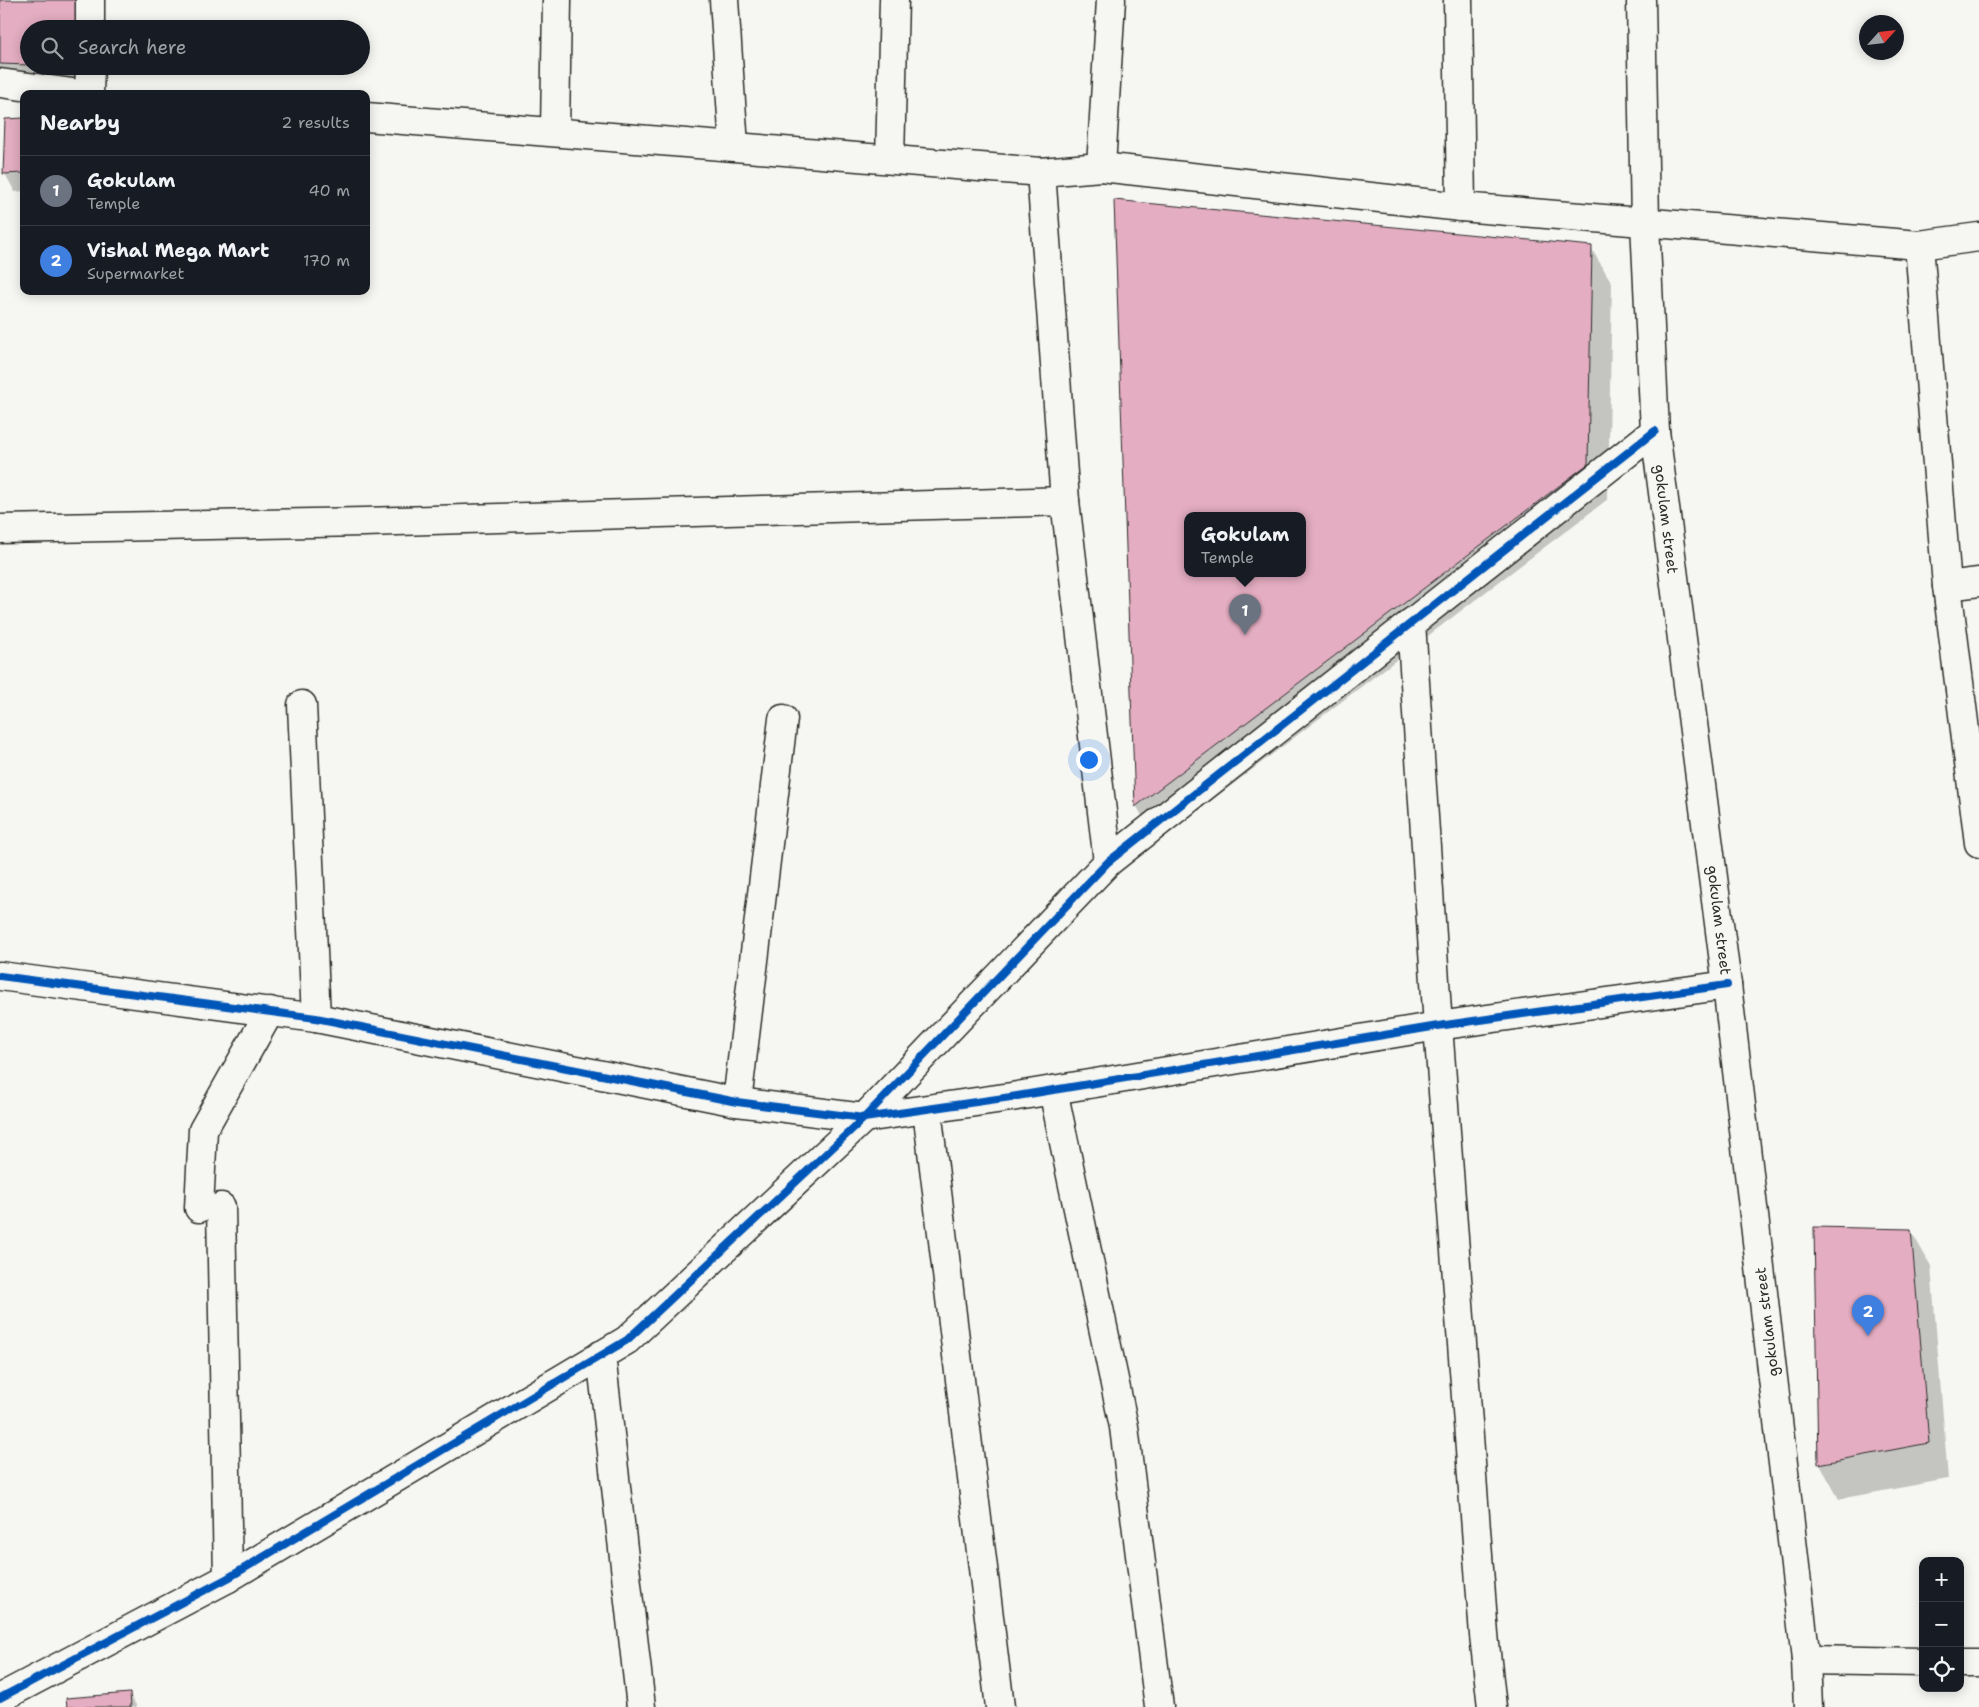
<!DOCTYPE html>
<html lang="en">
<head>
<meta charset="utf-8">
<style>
	:root { --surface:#171b24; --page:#242831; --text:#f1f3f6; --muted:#9ea1a6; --line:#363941; --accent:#b45309 }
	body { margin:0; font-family:"Shantell Sans",sans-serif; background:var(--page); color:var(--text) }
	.controls { position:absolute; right:15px; bottom:15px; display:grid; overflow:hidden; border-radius:10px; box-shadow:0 2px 12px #0003 }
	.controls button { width:45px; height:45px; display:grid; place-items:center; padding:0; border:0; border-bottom:1px solid var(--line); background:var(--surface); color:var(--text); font:25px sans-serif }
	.compass { position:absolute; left:1859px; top:15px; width:45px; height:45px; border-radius:50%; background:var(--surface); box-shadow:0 2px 12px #0003; rotate:63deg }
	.you { position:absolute; left:1088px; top:759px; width:18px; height:18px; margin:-12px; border:4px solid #fff; border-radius:50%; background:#1a73e8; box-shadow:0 0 0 8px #1a73e833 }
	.badge { display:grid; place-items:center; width:32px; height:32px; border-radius:50%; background:var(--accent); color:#fff; font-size:16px; font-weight:700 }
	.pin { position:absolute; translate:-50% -41px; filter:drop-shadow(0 1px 2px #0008) }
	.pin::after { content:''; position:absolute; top:26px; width:18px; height:15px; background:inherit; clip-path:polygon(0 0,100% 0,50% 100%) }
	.popup { position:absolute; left:1184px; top:512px; width:122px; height:65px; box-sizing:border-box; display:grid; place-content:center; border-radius:10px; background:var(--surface); filter:drop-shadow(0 1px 4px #0005); font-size:16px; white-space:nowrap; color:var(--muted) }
	.popup b { font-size:19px; color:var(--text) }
	.popup::after { content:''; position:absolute; left:50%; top:100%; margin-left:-10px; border:10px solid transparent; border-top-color:var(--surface) }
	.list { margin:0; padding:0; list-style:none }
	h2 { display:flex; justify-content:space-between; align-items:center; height:65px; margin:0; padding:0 20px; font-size:21px }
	h2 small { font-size:16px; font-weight:400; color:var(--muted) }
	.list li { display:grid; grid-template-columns:32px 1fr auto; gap:15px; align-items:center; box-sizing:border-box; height:70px; padding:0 20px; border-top:1px solid var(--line) }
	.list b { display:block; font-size:19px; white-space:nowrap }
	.list p { margin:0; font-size:16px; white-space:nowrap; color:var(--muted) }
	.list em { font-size:16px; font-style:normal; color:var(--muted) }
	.icon { flex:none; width:28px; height:28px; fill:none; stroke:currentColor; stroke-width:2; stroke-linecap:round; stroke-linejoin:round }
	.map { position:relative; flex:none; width:1979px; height:1707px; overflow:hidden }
	.search { position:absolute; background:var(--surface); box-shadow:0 2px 12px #0003; left:20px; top:20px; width:350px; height:55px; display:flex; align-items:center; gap:12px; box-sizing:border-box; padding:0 18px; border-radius:28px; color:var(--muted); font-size:19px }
	.panel { position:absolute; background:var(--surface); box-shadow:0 2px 12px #0003; left:20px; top:90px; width:350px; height:205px; border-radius:10px }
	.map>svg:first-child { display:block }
	.shadow { fill:#0003; fill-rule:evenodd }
	.building { fill:#e4adc1; stroke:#2b2b2b; fill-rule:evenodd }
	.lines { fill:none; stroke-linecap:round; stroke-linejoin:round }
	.street-casing { stroke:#2b2b2b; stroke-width:31 }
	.secondary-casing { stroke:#2b2b2b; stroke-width:31 }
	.street { stroke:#f6f6f2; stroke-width:28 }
	.secondary { stroke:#f6f6f2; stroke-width:28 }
	.cycleway-casing { stroke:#f6f6f2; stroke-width:11 }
	.cycleway { stroke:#0057b8; stroke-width:8 }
	.labels { text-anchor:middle; stroke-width:5; stroke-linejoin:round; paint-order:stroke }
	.street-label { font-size:15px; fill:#2b2b2b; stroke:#f6f6f2 }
</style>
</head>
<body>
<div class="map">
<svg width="1979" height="1707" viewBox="0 0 1979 1707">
	<rect width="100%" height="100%" fill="#f6f6f2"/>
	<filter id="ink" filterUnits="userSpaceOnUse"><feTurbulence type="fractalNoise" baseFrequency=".02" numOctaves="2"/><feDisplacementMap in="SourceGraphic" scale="10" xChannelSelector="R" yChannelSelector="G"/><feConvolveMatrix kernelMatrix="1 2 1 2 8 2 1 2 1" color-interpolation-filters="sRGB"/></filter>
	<g filter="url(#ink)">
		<g class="shadow">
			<polygon points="0,0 29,29 29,66 91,66 90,93 0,90"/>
			<polygon points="24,120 24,191 15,192 5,174"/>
			<path d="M1115 202 1591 248 1612 283 1608 499 1157 842 1137 807ZM1188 516H1302V574H1188Z"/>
			<polygon points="1911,1231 1931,1266 1948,1479 1839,1499 1819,1463"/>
			<polygon points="130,1694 137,1707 68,1707"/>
		</g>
		<g class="building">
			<polygon points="0,0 78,0 77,29 29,29 29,65 0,64"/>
			<polygon points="24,118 24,173 3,174 5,119"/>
			<path d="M1114 200 1592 246 1588 464 1135 807ZM1188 516H1302V574H1188Z"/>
			<polygon points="1814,1227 1911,1229 1929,1443 1818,1464"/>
			<polygon points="130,1693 131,1707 67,1707 66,1698"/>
		</g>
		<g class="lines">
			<g class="street-casing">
				<g id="street">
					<polyline points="724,0 734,146"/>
					<polyline points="1458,0 1461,207"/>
					<polyline points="1641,0 1645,223 1655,431 1727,985 1806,1660 1808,1707"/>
					<polyline points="90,29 90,0"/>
					<polyline points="89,94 90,66"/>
					<polyline points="555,132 557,0"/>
					<polyline points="890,159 894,0"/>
					<polyline points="1101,167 1111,0"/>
					<polyline points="1041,172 1065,501"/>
					<polyline points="1919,245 1947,586 1979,843"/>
					<polyline points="0,529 364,522 1065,501 1108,862"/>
					<polyline points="1947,586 1979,582"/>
					<polyline points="1411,623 1438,1026 1484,1635 1492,1707"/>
					<polyline points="302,705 316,1018"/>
					<polyline points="0,976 316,1018 737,1102 864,1118 1011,1097 1438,1026 1727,985"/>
					<polyline points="1053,1090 1124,1427 1159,1707"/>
					<polyline points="737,1102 783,719"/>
					<polyline points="927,1110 1000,1707"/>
					<polyline points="221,1207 228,1578"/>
					<polyline points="199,1208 203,1130 270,1011"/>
					<polyline points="601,1355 641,1707"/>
					<polyline points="1806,1660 1923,1662"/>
					<polyline points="1960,1663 1979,1663"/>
					<polyline points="0,1698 228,1578 627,1340 864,1118 1108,862 1655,431"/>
				</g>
			</g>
			<g class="secondary-casing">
				<g id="secondary">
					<polyline points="0,83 80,94"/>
					<polyline points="366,117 1041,172 1101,167 1461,207 1919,245 1979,237"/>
				</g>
			</g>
			<use href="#street" class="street"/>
			<use href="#secondary" class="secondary"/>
			<g class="cycleway-casing">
				<g id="cycleway">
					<polyline points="0,976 316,1018 737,1102 864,1118 1011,1097 1438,1026 1727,985"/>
					<polyline points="0,1698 228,1578 627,1340 864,1118 1108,862 1655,431"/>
				</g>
			</g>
			<use href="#cycleway" class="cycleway"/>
		</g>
	</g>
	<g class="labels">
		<g class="street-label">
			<text transform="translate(1666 519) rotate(83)" y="5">gokulam street</text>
			<text transform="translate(1719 920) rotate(83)" y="5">gokulam street</text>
			<text transform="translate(1767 1322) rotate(-97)" y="5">gokulam street</text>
		</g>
	</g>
</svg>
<div class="controls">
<button>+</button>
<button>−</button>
<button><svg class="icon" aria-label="locate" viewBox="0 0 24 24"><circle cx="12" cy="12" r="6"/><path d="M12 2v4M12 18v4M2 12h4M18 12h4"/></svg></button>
</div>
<svg class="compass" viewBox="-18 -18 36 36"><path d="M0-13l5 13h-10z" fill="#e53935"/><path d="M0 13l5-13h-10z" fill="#9ea1a6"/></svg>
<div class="you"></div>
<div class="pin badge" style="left:1245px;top:635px;background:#6b7280">1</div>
<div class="popup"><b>Gokulam</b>Temple</div>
<div class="pin badge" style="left:1868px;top:1336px;background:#3f7fe0">2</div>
<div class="search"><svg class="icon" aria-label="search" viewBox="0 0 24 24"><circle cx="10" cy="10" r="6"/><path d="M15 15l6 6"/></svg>Search here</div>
<section class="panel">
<h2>Nearby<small>2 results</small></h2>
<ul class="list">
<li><span class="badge" style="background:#6b7280">1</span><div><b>Gokulam</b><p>Temple</p></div><em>40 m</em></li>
<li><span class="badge" style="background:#3f7fe0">2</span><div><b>Vishal Mega Mart</b><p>Supermarket</p></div><em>170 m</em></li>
</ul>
</section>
</div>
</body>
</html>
